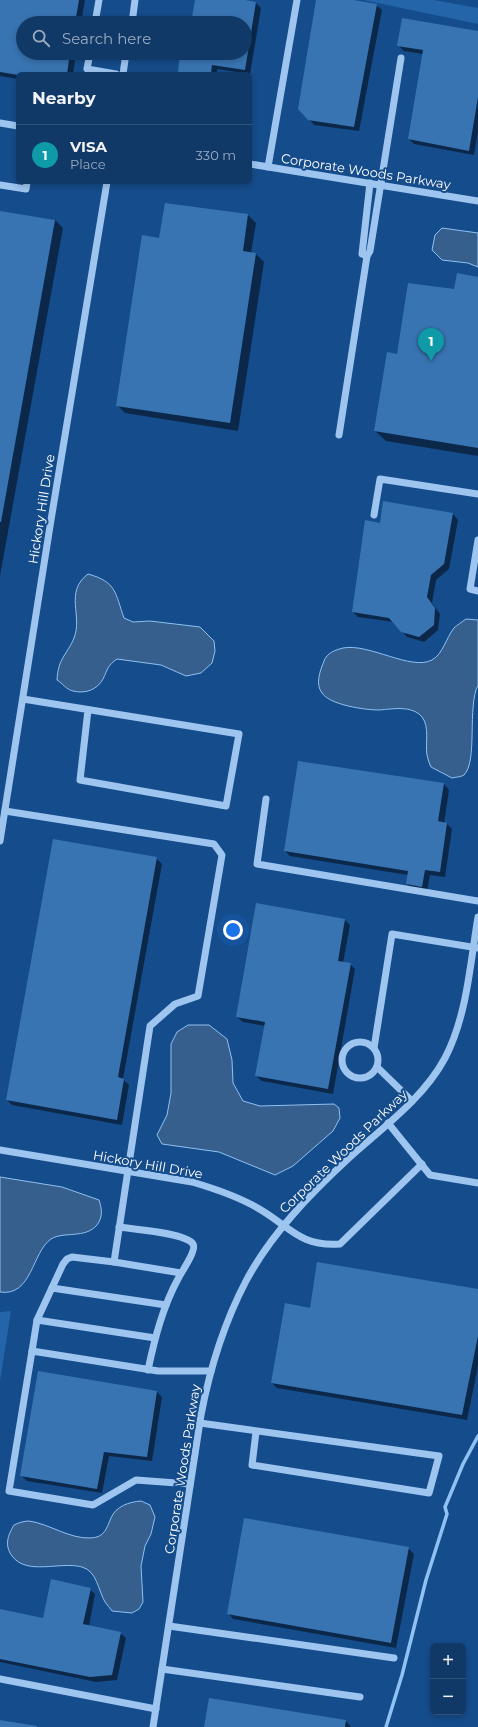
<!DOCTYPE html>
<html lang="en">
<head>
<meta charset="utf-8">
<style>
	:root { --surface:#103968; --page:#19406e; --text:#f1f3f6; --muted:#9cacc0; --line:#30537c; --accent:#ffca5c }
	body { margin:0; font-family:Montserrat,sans-serif; background:var(--page); color:var(--text) }
	.controls { position:absolute; right:12px; bottom:12px; display:grid; overflow:hidden; border-radius:6px; box-shadow:0 2px 6px #0003 }
	.controls button { width:36px; height:36px; display:grid; place-items:center; padding:0; border:0; border-bottom:1px solid var(--line); background:var(--surface); color:var(--text); font:20px sans-serif }
	.you { position:absolute; left:233px; top:930px; width:14px; height:14px; margin:-10px; border:3px solid #fff; border-radius:50%; background:#1a73e8; box-shadow:0 0 0 6px #1a73e833 }
	.badge { display:grid; place-items:center; width:26px; height:26px; border-radius:50%; background:var(--accent); color:#fff; font-size:13px; font-weight:700 }
	.pin { position:absolute; translate:-50% -33px; filter:drop-shadow(0 1px 2px #0008) }
	.pin::after { content:''; position:absolute; top:21px; width:14px; height:12px; background:inherit; clip-path:polygon(0 0,100% 0,50% 100%) }
	.list { margin:0; padding:0; list-style:none }
	h2 { display:flex; justify-content:space-between; align-items:center; height:52px; margin:0; padding:0 16px; font-size:17px }
	h2 small { font-size:13px; font-weight:400; color:var(--muted) }
	.list li { display:grid; grid-template-columns:26px 1fr auto; gap:12px; align-items:center; box-sizing:border-box; height:60px; padding:0 16px; border-top:1px solid var(--line) }
	.list b { display:block; font-size:15px; white-space:nowrap }
	.list p { margin:0; font-size:13px; white-space:nowrap; color:var(--muted) }
	.list em { font-size:13px; font-style:normal; color:var(--muted) }
	.icon { flex:none; width:22px; height:22px; fill:none; stroke:currentColor; stroke-width:2; stroke-linecap:round; stroke-linejoin:round }
	.map { position:relative; flex:none; width:478px; height:1727px; overflow:hidden }
	.search { position:absolute; background:var(--surface); box-shadow:0 2px 6px #0003; left:16px; top:16px; width:236px; height:44px; display:flex; align-items:center; gap:10px; box-sizing:border-box; padding:0 14px; border-radius:22px; color:var(--muted); font-size:15px }
	.panel { position:absolute; background:var(--surface); box-shadow:0 2px 6px #0003; left:16px; top:72px; width:236px; height:112px; border-radius:6px }
	.map>svg:first-child { display:block }
	.green { fill:#2464a8 }
	.water { fill:#365f8d; stroke:#8fc1f3 }
	.shadow { fill:#0007 }
	.lines { fill:none; stroke-linecap:round; stroke-linejoin:round }
	.stream { stroke:#8fc1f3; stroke-width:3.5 }
	.building { fill:#3974b2 }
	.minor { stroke:#9dc5f0; stroke-width:7 }
	.labels { text-anchor:middle; stroke-width:4; stroke-linejoin:round; paint-order:stroke }
	.street-label { font-size:13px; fill:#fff; stroke:#154c8b }
</style>
</head>
<body>
<div class="map">
<svg width="478" height="1727" viewBox="0 0 478 1727">
	<rect width="100%" height="100%" fill="#154c8b"/>
	<g class="green">
		<polygon points="363,0 434,0 478,8 478,24"/>
		<polygon points="11,1311 0,1381 0,1312"/>
	</g>
	<g class="water">
		<polygon points="442,228 478,233 478,267 468,263 442,260 432,250 435,235"/>
		<path d="M88 574C117 582 115 593 124 618L133 622 150 621 200 627 214 641 215 651 212 663 201 673 186 676 161 665 117 659C107 666 108 669 103 679 97 690 85 694 73 691 67 690 62 683 57 680 58 658 67 655 74 638 83 616 64 592 88 574Z"/>
		<path d="M466 619 478 620V685C467 707 478 761 464 775 461 777 456 777 452 778L431 767C429 763 428 759 427 755 425 744 430 727 422 717 412 705 393 709 379 710 365 710 330 705 322 693 315 684 320 671 324 661 327 653 335 650 343 648 369 643 411 671 432 660 443 654 446 638 454 628 457 625 462 622 466 619Z"/>
		<polygon points="188,1025 209,1025 227,1039 232,1060 233,1083 243,1101 260,1106 334,1104 339,1108 340,1118 333,1131 293,1166 275,1175 219,1152 162,1144 157,1135 167,1115 171,1093 171,1044 177,1032"/>
		<path d="M0 1177 62 1187 99 1200C102 1209 103 1217 97 1225 85 1239 64 1231 51 1239 32 1252 32 1297 0 1292Z"/>
		<path d="M141 1501 150 1505 155 1517 151 1534 145 1546 141 1566 143 1602 139 1609 132 1613 112 1611C110 1608 107 1605 105 1602 98 1590 97 1571 82 1567 60 1561 27 1576 12 1556 4 1545 8 1535 14 1525 18 1523 24 1521 29 1521 50 1524 69 1539 91 1538 105 1537 106 1529 111 1518 116 1506 129 1502 141 1501Z"/>
	</g>
	<g class="shadow">
		<polygon points="0,0 85,0 81,23 23,23 23,53 76,53 73,74 18,74 18,79 0,76"/>
		<polygon points="196,0 239,0 256,3 261,8 250,74 217,69 217,74 181,74 179,71 181,53 245,53 245,23 192,23"/>
		<polygon points="317,0 348,0 376,5 382,10 359,131 314,125 309,119"/>
		<polygon points="478,32 478,131 474,155 414,144 409,139 423,54 404,51 398,45"/>
		<polygon points="0,212 55,220 63,228 0,576"/>
		<polygon points="248,215 256,223 251,253 256,254 264,262 238,431 125,413 117,405 160,239"/>
		<polygon points="478,278 478,456 386,441 375,431 397,355 455,291"/>
		<polygon points="384,502 453,514 458,520 449,569 436,580 432,603 440,614 438,630 424,642 407,637 394,622 358,617 353,612 381,524"/>
		<polygon points="444,784 449,790 444,823 447,824 452,829 445,877 430,875 427,892 412,889 407,884 408,875 290,856 285,851"/>
		<polygon points="156,858 162,864 123,1079 129,1085 122,1125 12,1105 7,1100"/>
		<polygon points="345,920 350,925 343,963 350,964 355,969 333,1094 262,1081 256,1076 265,1026 243,1022 237,1017"/>
		<polygon points="478,1290 478,1366 467,1420 277,1388 272,1383 311,1309"/>
		<polygon points="157,1392 162,1397 152,1461 109,1456 102,1493 27,1481 21,1475"/>
		<polygon points="408,1548 414,1554 396,1648 233,1619 228,1613"/>
		<polygon points="90,1589 95,1594 89,1626 120,1633 126,1638 117,1680 96,1682 0,1662 0,1610 44,1619"/>
		<polygon points="346,1721 351,1727 205,1727"/>
	</g>
	<g class="lines">
		<polyline class="stream" points="386,1727 402,1675 426,1580 447,1514 445,1507 463,1464 478,1436"/>
	</g>
	<g class="building">
		<polygon points="0,0 79,0 75,23 23,23 23,53 70,53 67,74 18,75 0,72"/>
		<polygon points="195,0 245,0 256,2 245,70 212,65 211,74 178,72 180,53 245,53 245,23 191,23"/>
		<polygon points="316,0 354,0 377,4 354,127 308,120 298,109"/>
		<polygon points="402,18 478,31 478,97 469,151 408,139 423,50 397,46"/>
		<polygon points="165,203 248,214 243,251 256,253 230,423 116,406 142,235 159,238"/>
		<polygon points="0,211 55,220 1,522 0,522"/>
		<polygon points="457,273 478,277 478,448 374,431 387,352 397,354 408,283 454,289"/>
		<polygon points="383,501 453,513 444,564 431,575 427,597 435,608 434,625 419,637 401,632 389,618 352,612 365,520 380,523"/>
		<polygon points="298,761 444,783 438,821 447,823 440,872 425,870 422,887 406,884 408,871 284,851"/>
		<polygon points="53,839 157,857 118,1077 124,1079 117,1120 6,1100"/>
		<polygon points="256,903 345,919 338,961 351,963 328,1089 255,1076 265,1022 236,1017"/>
		<polygon points="317,1262 478,1289 478,1336 462,1415 271,1383 285,1303 310,1308"/>
		<polygon points="38,1371 157,1391 147,1457 104,1452 97,1489 20,1476"/>
		<polygon points="244,1518 409,1547 391,1643 227,1614"/>
		<polygon points="51,1579 91,1588 83,1624 121,1632 112,1675 90,1677 0,1659 0,1609 43,1618"/>
		<polygon points="209,1698 346,1720 345,1727 204,1727"/>
		<polygon points="0,1720 37,1726 37,1727 0,1727"/>
	</g>
	<g class="lines">
		<g class="minor">
			<polyline points="95,23 99,0"/>
			<polyline points="132,23 135,0"/>
			<polyline points="90,53 87,69 116,74"/>
			<polyline points="123,74 126,53"/>
			<polyline points="0,123 18,126"/>
			<polyline points="250,164 478,201"/>
			<polyline points="268,167 297,0"/>
			<polyline points="0,185 26,189 27,182"/>
			<polyline points="367,256 362,254 370,183"/>
			<polyline points="339,435 367,256 370,251 401,58"/>
			<polyline points="374,515 380,479 478,494"/>
			<polyline points="478,540 470,589 478,591"/>
			<polyline points="23,699 239,734 226,806 80,780 88,710"/>
			<polyline points="266,799 257,864 478,901"/>
			<polyline points="5,811 214,844 222,855 198,996 175,1004 150,1026 114,1262 72,1257 67,1259 63,1264 37,1320 32,1351"/>
			<polyline points="0,841 51,520 107,182"/>
			<circle cx="360" cy="1060" r="18"/>
			<polyline points="374,1048 392,934 478,948"/>
			<polyline points="377,1067 412,1101"/>
			<polyline points="388,1123 430,1175 478,1183"/>
			<path d="M0 1150 192 1182C216 1189 240 1197 261 1210 291 1228 301 1247 340 1244L422 1164"/>
			<path d="M119 1227C133 1229 186 1233 193 1244 197 1250 182 1271 179 1277 163 1306 155 1337 148 1370"/>
			<polyline points="114,1262 181,1273"/>
			<polyline points="52,1288 166,1305"/>
			<polyline points="37,1320 155,1338"/>
			<polyline points="200,1423 439,1456 429,1493 252,1465 256,1432"/>
			<polyline points="190,1484 136,1480 93,1505 9,1491 32,1351 158,1371 211,1371"/>
			<polyline points="169,1626 394,1658"/>
			<polyline points="162,1669 360,1697"/>
			<polyline points="0,1679 156,1709"/>
			<path d="M153 1727 201 1415C210 1368 224 1323 246 1281 271 1234 310 1194 349 1158 382 1128 423 1099 445 1058 467 1016 470 964 478 917"/>
		</g>
	</g>
	<g class="labels">
		<g class="street-label">
			<text transform="translate(366 171) rotate(9)" y="5">Corporate Woods Parkway</text>
			<text transform="translate(41 509) rotate(-81)" y="5">Hickory Hill Drive</text>
			<text transform="translate(343 1151) rotate(-44)" y="5">Corporate Woods Parkway</text>
			<text transform="translate(148 1164) rotate(10)" y="5">Hickory Hill Drive</text>
			<text transform="translate(182 1469) rotate(-81)" y="5">Corporate Woods Parkway</text>
		</g>
	</g>
</svg>
<div class="controls">
<button>+</button>
<button>−</button>
</div>
<div class="you"></div>
<div class="pin badge" style="left:431px;top:361px;background:#0f9aa8">1</div>
<div class="search"><svg class="icon" aria-label="search" viewBox="0 0 24 24"><circle cx="10" cy="10" r="6"/><path d="M15 15l6 6"/></svg>Search here</div>
<section class="panel">
<h2>Nearby<small></small></h2>
<ul class="list">
<li><span class="badge" style="background:#0f9aa8">1</span><div><b>VISA</b><p>Place</p></div><em>330 m</em></li>
</ul>
</section>
</div>
</body>
</html>
